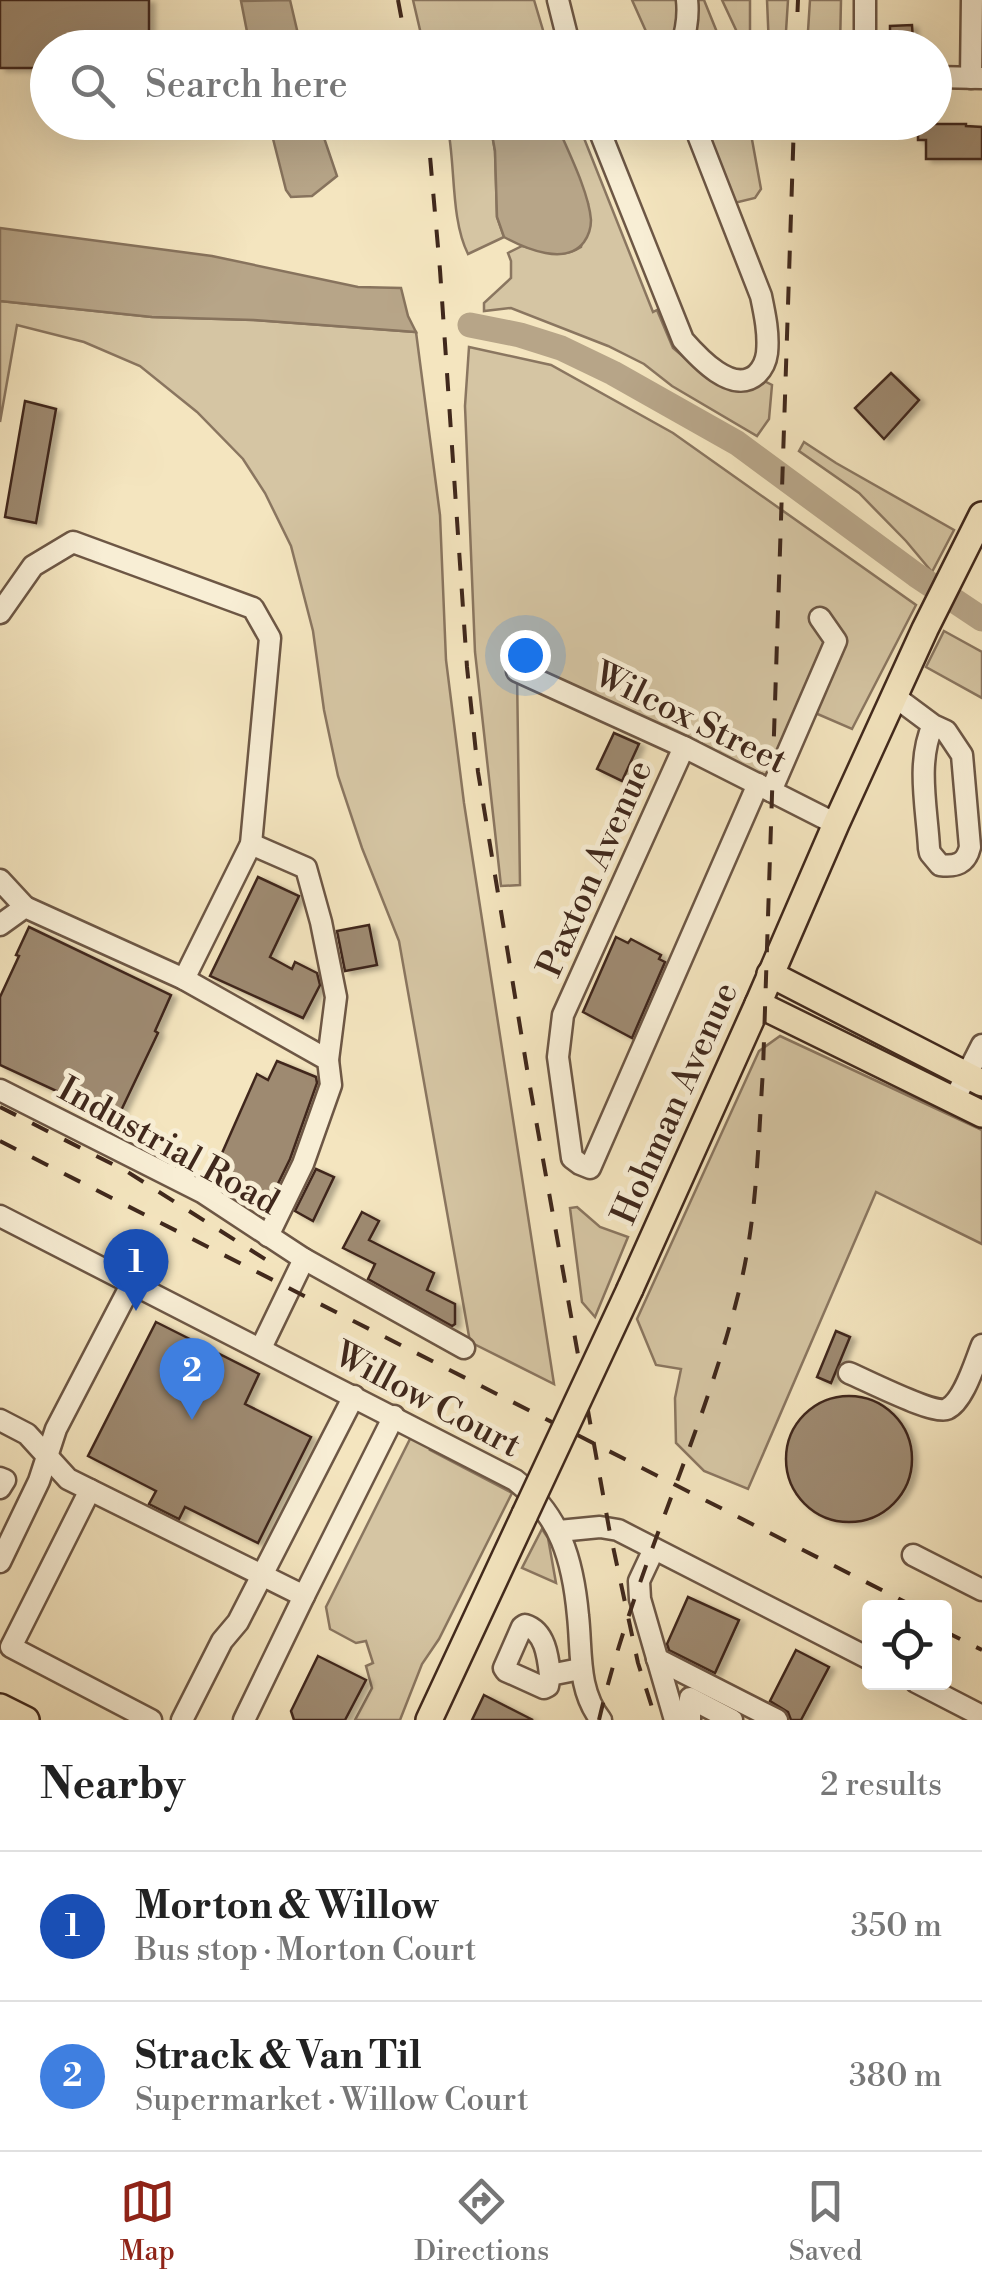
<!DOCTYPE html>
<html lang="en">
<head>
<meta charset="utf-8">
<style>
	:root { --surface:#fff; --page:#f6f6f6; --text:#222; --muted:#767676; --line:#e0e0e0; --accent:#8f2418 }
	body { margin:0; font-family:"Libre Bodoni",serif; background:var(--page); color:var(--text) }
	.controls { position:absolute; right:30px; bottom:30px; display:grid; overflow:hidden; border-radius:10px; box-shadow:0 10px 40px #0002 }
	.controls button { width:90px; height:90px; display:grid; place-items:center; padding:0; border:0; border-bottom:2px solid var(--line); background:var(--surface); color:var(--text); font:50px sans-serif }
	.you { position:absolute; left:525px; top:655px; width:35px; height:35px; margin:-25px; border:8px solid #fff; border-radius:50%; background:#1a73e8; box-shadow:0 0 0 15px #1a73e833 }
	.badge { display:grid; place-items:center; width:65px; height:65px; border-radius:50%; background:var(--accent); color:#fff; font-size:32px; font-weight:700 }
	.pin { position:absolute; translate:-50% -82px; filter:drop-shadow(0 2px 5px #0008) }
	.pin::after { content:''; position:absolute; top:52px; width:35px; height:30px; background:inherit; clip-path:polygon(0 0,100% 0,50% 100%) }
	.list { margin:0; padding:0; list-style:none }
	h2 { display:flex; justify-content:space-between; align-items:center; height:130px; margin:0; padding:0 40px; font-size:42px }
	h2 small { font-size:32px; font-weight:400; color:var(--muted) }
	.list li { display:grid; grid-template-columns:65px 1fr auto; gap:30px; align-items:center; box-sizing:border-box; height:150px; padding:0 40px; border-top:2px solid var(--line) }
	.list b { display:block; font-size:38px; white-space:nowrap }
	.list p { margin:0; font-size:32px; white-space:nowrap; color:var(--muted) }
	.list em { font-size:32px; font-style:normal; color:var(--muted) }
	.icon { flex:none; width:55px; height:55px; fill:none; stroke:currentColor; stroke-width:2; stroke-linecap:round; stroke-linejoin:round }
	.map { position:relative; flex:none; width:982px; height:1720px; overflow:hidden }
	.search { position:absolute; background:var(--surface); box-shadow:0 10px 40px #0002; left:30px; right:30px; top:30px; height:110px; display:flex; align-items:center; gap:25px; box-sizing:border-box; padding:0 35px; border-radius:55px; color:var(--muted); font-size:38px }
	.sheet { height:430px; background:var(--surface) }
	nav { display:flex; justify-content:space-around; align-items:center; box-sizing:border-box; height:140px; border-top:2px solid var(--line); background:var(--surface); font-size:28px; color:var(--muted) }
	nav a { display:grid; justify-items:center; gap:5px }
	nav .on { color:var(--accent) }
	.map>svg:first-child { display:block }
	.green { fill:#d5c5a3; stroke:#8a7660; stroke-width:2.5 }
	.water { fill:#b7a588; stroke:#87735d; stroke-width:2.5 }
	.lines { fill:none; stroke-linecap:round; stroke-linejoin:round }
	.river { stroke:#b7a588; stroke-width:25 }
	.building { fill:#9e8a71; stroke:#40281c; stroke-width:2.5; filter:url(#shadow) }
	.minor-casing { stroke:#6d5745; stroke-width:25 }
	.major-casing { stroke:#40281c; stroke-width:30 }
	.minor { stroke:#f8eed5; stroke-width:20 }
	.major { stroke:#f4e5bf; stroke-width:25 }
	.rail { stroke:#40281c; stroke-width:4; stroke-dasharray:18 18; stroke-linecap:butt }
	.major-bridge-casing { stroke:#40281c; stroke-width:30; stroke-linecap:butt }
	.major-bridge { stroke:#f4e5bf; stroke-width:25 }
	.labels { text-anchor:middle; stroke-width:10; stroke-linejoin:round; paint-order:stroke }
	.street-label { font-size:35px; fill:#40281c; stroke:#f8eed5 }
</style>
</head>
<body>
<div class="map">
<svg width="982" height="1720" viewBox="0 0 982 1720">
	<defs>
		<filter id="shadow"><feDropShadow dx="5.5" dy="3" stdDeviation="2.5" flood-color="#0004"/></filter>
	</defs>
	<rect width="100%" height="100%" fill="#f4e5bf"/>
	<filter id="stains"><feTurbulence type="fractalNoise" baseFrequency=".002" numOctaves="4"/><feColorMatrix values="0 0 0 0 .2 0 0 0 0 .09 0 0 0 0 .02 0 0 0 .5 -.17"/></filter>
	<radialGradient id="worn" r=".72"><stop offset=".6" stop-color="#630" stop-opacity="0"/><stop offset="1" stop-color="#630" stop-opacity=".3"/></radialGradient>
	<g class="green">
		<polygon points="413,0 534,0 548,47 424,47"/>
		<polygon points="632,0 680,0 681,12 670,47 653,47"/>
		<polygon points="694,0 704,0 723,47 688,48 691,38 695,37 697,21 695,20"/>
		<polygon points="722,0 750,0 750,47 744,47"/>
		<polygon points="767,0 788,0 785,47 769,47"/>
		<polygon points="810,0 841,0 840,47 807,47"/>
		<path d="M447 123H490L495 151 497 217 504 237 468 254C450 218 456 164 447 123Z"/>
		<path d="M556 123H578L653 312 657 310 673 348 705 375 735 389H752L764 381 772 385 769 419 757 436 672 386 644 364 608 346 511 308 484 311V303L511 278V261L508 253 522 246C544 251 561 260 581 247L588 204Z"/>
		<polygon points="698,123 749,123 761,189 755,198 734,203"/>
		<polygon points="0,301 152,317 254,320 416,332 440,515 446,660 464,803 554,1384 470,1342 399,941 362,848 338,776 324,710 313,631 291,546 265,493 243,459 197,412 140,366 84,342 17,325 0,422"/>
		<polygon points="469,347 551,365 673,433 916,605 852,729 806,709 771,791 517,671 520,885 501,886 475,652 465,406"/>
		<polygon points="804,442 836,463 954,530 932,572 906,541 859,493 799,451"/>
		<polygon points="944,631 982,652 982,698 926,667"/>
		<polygon points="780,1036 982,1130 982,1244 876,1192 748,1489 704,1471 676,1443 675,1398 681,1369 656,1365 637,1319 759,1051"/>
		<polygon points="577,1207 600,1227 628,1237 595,1317 582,1302 570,1208"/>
		<polygon points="411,1437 431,1448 430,1450 512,1493 439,1639 422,1664 400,1720 355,1720 372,1688 366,1666 373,1663 366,1641 356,1643 330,1629 326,1607"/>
		<polygon points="542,1529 548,1538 556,1583 522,1568"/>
	</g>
	<g class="water">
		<polygon points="290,0 301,47 250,47 241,1"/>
		<polygon points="269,123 319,123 337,176 312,196 291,197 286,190"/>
		<path d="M490 123H556C567 149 589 192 591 220 591 229 589 235 584 242 566 266 526 249 504 237L497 217 495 151Z"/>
		<polygon points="0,228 212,256 358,287 401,288 408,316 416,332 254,320 152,317 0,301"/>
	</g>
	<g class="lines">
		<polyline class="river" points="470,325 520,335 561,348 613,373 737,443 916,575 982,619"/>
	</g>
	<g class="building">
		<polygon points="0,0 149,0 149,48 48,48 48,68 0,68"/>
		<polygon points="912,25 913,40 910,40 909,48 890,48 890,26"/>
		<polygon points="918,124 966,124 966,126 982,127 982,159 926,159 926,140 918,140"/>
		<polygon points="891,373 919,400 884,439 855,408"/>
		<polygon points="25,401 56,409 36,523 5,517"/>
		<polygon points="614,733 639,744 622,781 597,769"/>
		<polygon points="258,877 299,896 270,957 292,969 295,962 317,973 320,985 303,1018 210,976"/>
		<polygon points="369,925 377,965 345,971 337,931"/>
		<polygon points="29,927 171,995 155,1031 158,1033 117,1119 0,1065 0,997 19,956 16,955"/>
		<polygon points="616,937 628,943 631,939 661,955 659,959 665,962 632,1038 583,1012"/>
		<polygon points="277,1061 316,1077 317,1083 290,1159 268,1204 211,1178 257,1074 268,1080"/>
		<polygon points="316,1169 334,1177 313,1221 295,1211"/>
		<polygon points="362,1212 379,1221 369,1240 434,1273 427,1290 455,1304 455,1324 452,1326 368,1279 375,1264 343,1248"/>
		<polygon points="156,1322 259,1374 245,1404 311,1437 258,1543 185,1507 179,1519 149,1504 156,1491 88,1456"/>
		<polygon points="836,1331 850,1337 831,1383 817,1377"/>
		<circle cx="849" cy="1459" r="63"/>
		<polygon points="688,1597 739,1620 715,1673 669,1650 667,1644"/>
		<polygon points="796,1650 829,1667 801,1720 791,1720 788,1712 770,1701"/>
		<polygon points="318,1656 366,1680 345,1720 294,1720 291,1711"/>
		<polygon points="484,1695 533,1720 472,1720"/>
	</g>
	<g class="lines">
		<g class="minor-casing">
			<g id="minor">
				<polyline points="558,0 570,48"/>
				<path d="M681 48C686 32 689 17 687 0"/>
				<polyline points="865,48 865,0"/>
				<polyline points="934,77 982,78"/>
				<polyline points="971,78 972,0"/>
				<path d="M596 122 683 340C698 357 733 396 757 374 763 368 766 361 767 353 769 334 765 315 761 296L693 122"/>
				<polyline points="0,613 33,566 73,542 253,608 270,638 251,844 184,979"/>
				<polyline points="517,671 684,747 836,824"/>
				<path d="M894 696 933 725 946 731 962 755 970 847C966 864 956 867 940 865L930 853 929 848C927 809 916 762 933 725"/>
				<polyline points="684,747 563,1015 558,1057 572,1158 580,1164 590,1168 758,784"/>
				<polyline points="771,791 836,641 820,618"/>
				<polyline points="251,844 306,868 321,922 336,997 328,1060"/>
				<polyline points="0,880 25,907"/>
				<polyline points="0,925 25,907 184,979 328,1060 331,1085 303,1164 268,1236"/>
				<polyline points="0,1090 202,1192 304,1259 464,1348"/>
				<polyline points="954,1100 982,1045"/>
				<path d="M0 1216 515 1480C560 1515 573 1560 578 1616 582 1651 577 1690 601 1720"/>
				<polyline points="261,1348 304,1259"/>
				<path d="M849 1373C866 1380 934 1415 947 1409 964 1401 975 1362 982 1345"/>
				<polyline points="0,1420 27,1434 68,1479 304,1596 394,1416"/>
				<polyline points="0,1478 5,1480 0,1488"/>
				<polyline points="90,1490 11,1647 151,1720"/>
				<polyline points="559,1531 600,1527 618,1530 870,1659"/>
				<polyline points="654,1549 639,1581 640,1599 675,1720"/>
				<polyline points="913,1555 982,1590"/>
				<polyline points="0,1562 39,1481 56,1429 132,1283"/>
				<polyline points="657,1659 777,1720"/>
				<path d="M550 1675C548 1656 545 1631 525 1625L522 1627 504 1668 506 1671 544 1688 548 1686 550 1675 580 1669"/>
				<polyline points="916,1682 982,1716"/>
				<polyline points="182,1720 222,1641 238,1622 354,1396"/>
				<polyline points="244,1720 304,1596"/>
				<polyline points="690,1720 690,1698 732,1720"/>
			</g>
		</g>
		<g class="major-casing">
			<g id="major">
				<polyline points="770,974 982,1083"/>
				<polyline points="758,1004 982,1114"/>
				<polyline points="630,1289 758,1004 836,824 925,629 982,515"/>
				<polyline points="0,1707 26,1720"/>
				<polyline points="429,1720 525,1514"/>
			</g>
		</g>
		<use href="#minor" class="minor"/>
		<use href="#major" class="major"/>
		<g class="rail">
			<polyline points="398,0 407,48"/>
			<polyline points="796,48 798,0"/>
			<polyline points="427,122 440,270 467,667 478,772 529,1081 609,1528 638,1663 656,1720"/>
			<polyline points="0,1107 126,1171 276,1266"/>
			<polyline points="0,1141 917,1608"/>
			<polyline points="944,1631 982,1650"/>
			<path d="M599 1720C633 1573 703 1437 739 1291 757 1218 758 1145 763 1070L794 122"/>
		</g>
		<g class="major-bridge-casing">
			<polyline id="major-bridge" points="525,1514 630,1289"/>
		</g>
		<use href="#major-bridge" class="major-bridge"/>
	</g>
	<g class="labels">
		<g class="street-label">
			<text transform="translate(691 717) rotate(26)" y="12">Wilcox Street</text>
			<text transform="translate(594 868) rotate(-66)" y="12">Paxton Avenue</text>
			<text transform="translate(674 1103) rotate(-66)" y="12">Hohman Avenue</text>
			<text transform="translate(169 1145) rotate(29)" y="12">Industrial Road</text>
			<text transform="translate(428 1399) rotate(28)" y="12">Willow Court</text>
		</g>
	</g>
	<rect width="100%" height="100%" filter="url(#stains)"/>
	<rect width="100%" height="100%" fill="url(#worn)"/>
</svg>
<div class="controls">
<button><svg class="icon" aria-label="locate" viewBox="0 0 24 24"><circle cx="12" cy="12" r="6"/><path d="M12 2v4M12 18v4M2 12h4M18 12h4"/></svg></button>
</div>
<div class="you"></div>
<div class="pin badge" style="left:136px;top:1311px;background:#1a4fb4">1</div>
<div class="pin badge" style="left:192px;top:1420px;background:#3f7fe0">2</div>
<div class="search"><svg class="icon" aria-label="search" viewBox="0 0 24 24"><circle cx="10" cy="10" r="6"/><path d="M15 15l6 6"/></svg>Search here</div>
</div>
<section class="sheet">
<h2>Nearby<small>2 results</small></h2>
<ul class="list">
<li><span class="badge" style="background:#1a4fb4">1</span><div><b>Morton &amp; Willow</b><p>Bus stop · Morton Court</p></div><em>350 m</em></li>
<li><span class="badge" style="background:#3f7fe0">2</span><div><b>Strack &amp; Van Til</b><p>Supermarket · Willow Court</p></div><em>380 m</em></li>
</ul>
</section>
<nav>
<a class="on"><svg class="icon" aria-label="map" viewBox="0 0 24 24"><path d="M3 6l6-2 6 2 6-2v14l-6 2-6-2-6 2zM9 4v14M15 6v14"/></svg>Map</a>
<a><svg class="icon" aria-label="directions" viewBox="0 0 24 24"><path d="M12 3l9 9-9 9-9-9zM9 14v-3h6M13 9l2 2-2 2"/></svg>Directions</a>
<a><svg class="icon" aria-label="saved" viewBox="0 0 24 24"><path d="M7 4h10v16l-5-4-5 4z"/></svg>Saved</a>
</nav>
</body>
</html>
